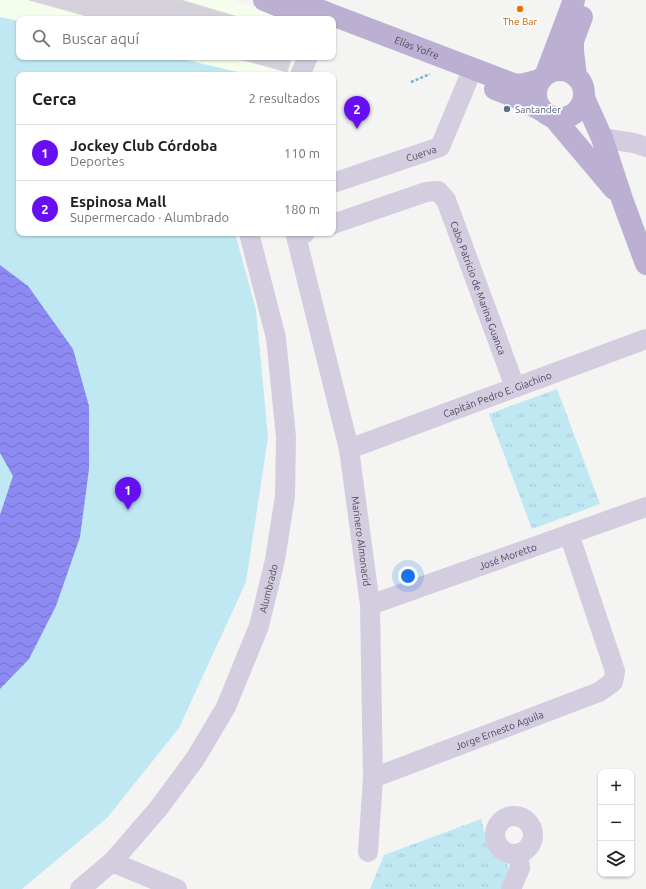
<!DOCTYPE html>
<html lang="es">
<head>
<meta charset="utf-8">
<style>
	:root { --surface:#fff; --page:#f6f6f6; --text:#202124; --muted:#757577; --line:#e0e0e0; --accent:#670ef2 }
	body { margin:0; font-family:Ubuntu,sans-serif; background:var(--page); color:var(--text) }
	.controls { position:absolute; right:12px; bottom:12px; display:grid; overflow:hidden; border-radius:8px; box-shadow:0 1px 3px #0004 }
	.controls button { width:36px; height:36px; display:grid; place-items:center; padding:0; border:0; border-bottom:1px solid var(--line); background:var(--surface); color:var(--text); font:20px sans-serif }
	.you { position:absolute; left:408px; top:576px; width:14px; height:14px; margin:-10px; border:3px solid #fff; border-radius:50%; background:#1a73e8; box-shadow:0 0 0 6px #1a73e833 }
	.badge { display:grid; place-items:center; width:26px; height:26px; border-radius:50%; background:var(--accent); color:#fff; font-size:13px; font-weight:700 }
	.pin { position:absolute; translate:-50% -33px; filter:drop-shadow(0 1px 2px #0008) }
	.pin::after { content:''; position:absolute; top:21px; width:14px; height:12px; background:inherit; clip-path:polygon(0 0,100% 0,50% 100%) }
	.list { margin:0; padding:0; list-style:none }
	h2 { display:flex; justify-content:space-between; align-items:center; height:52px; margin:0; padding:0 16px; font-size:17px }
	h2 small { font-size:13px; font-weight:400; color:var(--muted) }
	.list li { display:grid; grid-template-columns:26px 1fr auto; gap:12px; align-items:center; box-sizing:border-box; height:56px; padding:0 16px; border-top:1px solid var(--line) }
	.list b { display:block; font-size:15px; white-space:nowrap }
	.list p { margin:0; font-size:13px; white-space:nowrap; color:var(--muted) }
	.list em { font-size:13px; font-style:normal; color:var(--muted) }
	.icon { flex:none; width:22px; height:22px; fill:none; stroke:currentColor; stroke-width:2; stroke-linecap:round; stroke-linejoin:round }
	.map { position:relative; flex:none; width:646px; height:889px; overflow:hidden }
	.search { position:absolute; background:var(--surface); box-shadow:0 1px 3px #0004; left:16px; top:16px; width:320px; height:44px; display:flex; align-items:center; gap:10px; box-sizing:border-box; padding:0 14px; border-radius:8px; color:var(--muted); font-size:15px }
	.panel { position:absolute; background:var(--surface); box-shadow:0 1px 3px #0004; left:16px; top:72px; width:320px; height:164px; border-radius:8px }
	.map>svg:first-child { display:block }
	.commercial { fill:#f5feed }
	.grass { fill:url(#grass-tufts) }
	.pitch { fill:#bfe8f3 }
	.water { fill:url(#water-waves) }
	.building { fill:#d5d1da; stroke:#dad6de }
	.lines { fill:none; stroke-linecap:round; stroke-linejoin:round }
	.path { stroke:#74b4d4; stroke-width:2.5; stroke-dasharray:3 2; stroke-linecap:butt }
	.minor { stroke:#d3cddf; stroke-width:20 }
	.major { stroke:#bbb0d2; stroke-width:22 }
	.food-dot { fill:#e8710a; stroke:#fff; stroke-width:1.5 }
	.service-dot { fill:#5c6f8a; stroke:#fff; stroke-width:1.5 }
	.labels { text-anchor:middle; stroke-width:3.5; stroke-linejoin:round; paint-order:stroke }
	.food-label { font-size:10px; fill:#c56008; stroke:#fff }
	.street-label { font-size:10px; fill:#504861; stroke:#fff }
	.service-label { font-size:10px; fill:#4e5e75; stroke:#fff; text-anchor:start }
</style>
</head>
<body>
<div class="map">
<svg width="646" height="889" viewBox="0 0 646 889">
	<defs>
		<pattern id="grass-tufts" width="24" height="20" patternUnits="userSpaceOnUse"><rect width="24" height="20" fill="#bfe8f3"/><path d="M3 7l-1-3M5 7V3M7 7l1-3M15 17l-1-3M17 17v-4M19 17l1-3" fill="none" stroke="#a6c8d3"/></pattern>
		<pattern id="water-waves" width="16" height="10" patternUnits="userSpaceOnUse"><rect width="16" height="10" fill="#8d8af3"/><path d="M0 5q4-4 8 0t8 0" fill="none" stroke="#7673c8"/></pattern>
	</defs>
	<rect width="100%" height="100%" fill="#f4f4f2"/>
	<g class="commercial">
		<polygon points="0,0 233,0 283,19 19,19 19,21 0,17"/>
		<polygon points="173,57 287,57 283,75 251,75"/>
	</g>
	<g class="grass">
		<polygon points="557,389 600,504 532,529 489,414"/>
		<polygon points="481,819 488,846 497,856 507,863 510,873 503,889 370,889 384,855"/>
	</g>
	<polygon class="pitch" points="0,17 19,21 19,57 173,57 251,75 19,75 19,233 235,233 256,310 268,437 246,582 179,728 107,818 22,889 0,889"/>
	<polygon class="water" points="0,265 28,286 73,349 89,406 89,469 80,537 56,606 29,659 0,689 0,515 13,476 0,453"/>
	<g class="building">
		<polygon points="29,0 181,0 245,19 97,19"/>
		<polygon points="232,57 292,57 287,72"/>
	</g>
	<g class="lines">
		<polyline class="path" points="411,82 430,74"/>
		<g class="minor">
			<polyline points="300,75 308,57"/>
			<polyline points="602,138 634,143 646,147"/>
			<path id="s1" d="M333 183 440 147 468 80"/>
			<path id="s2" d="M333 224 426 192 438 191 446 200 515 387"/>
			<path id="s3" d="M305 233 296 236 349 449 370 605 373 778 368 852"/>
			<path id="s4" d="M349 449 646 339"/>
			<path id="s5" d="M370 605 646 507"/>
			<path id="s6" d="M373 778 599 692 613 682 615 671 569 534"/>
			<circle cx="514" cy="835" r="19"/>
			<polyline points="112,862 177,889"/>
			<path id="s7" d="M80 889 112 862 158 809 195 759 226 707 259 626 275 560 285 496 286 437 276 338 249 233"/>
			<polyline points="511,889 520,868 518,854"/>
		</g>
		<g class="major">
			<polyline points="264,0 309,18"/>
			<path id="s8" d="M296 0 327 13 513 84 521 85 540 80"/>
			<circle cx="560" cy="94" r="24"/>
			<polyline points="546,74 574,0"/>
			<polyline points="576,76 573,51 573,41 582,17"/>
			<polyline points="495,89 518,98 541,110"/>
			<polyline points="584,98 602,138 622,199 646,264"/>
			<polyline points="554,118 614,189"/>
		</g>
	</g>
	<circle class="food-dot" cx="520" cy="9" r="4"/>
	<circle class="service-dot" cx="507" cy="109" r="4"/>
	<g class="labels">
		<g class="food-label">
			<text x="520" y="25">The Bar</text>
		</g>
		<g class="street-label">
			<text dy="4" stroke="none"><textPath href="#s8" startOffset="130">Elías Yofre</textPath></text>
			<text dy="4" stroke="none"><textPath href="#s1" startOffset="93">Cuerva</textPath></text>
			<text dy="4" stroke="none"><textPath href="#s2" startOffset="216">Cabo Patricio de Marina Guanca</textPath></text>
			<text dy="4" stroke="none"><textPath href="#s4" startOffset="158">Capitán Pedro E. Giachino</textPath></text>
			<text dy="4" stroke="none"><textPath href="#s3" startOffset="322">Marinero Almonacid</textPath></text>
			<text dy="4" stroke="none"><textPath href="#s5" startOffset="146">José Moretto</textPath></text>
			<text dy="4" stroke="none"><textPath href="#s7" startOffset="361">Alumbrado</textPath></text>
			<text dy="4" stroke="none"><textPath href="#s6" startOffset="135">Jorge Ernesto Aguila</textPath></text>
		</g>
		<g class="service-label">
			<text x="515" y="113">Santander</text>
		</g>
	</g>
</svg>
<div class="controls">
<button>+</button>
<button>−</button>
<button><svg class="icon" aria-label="layers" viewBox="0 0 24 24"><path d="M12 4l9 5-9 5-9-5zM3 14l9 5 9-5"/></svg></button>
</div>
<div class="you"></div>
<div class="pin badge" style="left:128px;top:510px">1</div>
<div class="pin badge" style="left:357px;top:129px">2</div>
<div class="search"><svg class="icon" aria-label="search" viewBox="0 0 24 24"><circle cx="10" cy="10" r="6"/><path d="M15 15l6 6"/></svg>Buscar aquí</div>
<section class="panel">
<h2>Cerca<small>2 resultados</small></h2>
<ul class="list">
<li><span class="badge">1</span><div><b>Jockey Club Córdoba</b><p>Deportes</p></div><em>110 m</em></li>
<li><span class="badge">2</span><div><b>Espinosa Mall</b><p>Supermercado · Alumbrado</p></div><em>180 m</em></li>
</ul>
</section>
</div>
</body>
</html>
